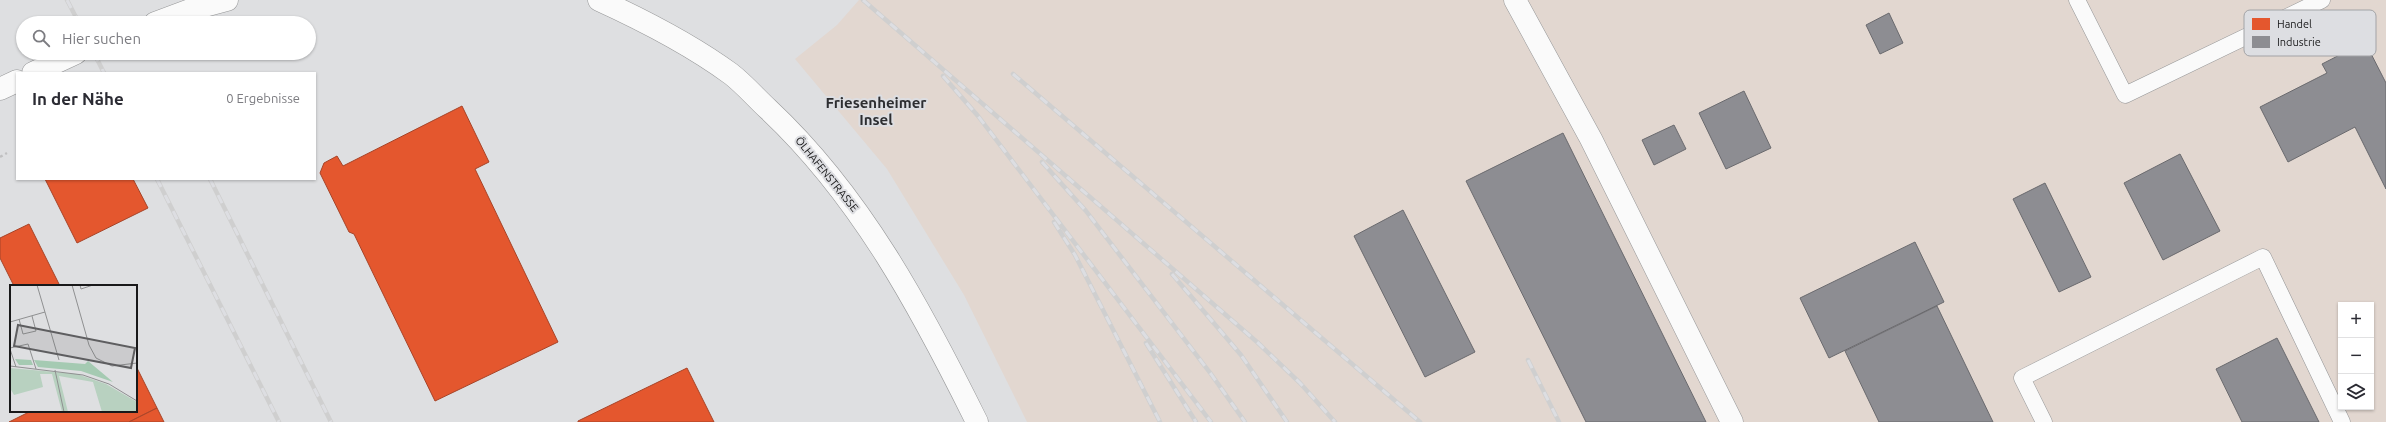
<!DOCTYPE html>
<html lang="de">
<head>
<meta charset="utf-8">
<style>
	:root { --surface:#fff; --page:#f7f7f7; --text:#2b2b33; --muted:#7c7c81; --line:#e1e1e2 }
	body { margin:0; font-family:Ubuntu,sans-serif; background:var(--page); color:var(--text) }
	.controls { position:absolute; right:12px; bottom:12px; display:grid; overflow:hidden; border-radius:0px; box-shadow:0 1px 3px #0004 }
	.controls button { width:36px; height:36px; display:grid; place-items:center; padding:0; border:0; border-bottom:1px solid var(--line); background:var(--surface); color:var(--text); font:20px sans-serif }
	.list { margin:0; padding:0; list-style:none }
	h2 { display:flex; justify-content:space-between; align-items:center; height:52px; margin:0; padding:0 16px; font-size:17px }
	h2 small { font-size:13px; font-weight:400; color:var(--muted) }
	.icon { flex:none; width:22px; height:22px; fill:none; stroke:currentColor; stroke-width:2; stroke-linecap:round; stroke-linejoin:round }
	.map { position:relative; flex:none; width:2386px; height:422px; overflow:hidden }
	.search { position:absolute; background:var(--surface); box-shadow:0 1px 3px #0004; left:16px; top:16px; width:300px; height:44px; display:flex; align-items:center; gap:10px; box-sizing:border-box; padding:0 14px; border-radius:22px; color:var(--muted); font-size:15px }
	.panel { position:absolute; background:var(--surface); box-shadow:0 1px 3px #0004; left:16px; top:72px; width:300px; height:108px; border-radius:0px }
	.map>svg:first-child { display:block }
	.industrial { fill:#e2d7d0; fill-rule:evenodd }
	.shops { fill:#e4572e; stroke:#a74428 }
	.industry { fill:#8d8d92; stroke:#6a6a6e }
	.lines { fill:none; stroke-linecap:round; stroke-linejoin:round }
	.service-casing { stroke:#959697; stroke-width:17 }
	.minor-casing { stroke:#959697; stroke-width:23 }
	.path { stroke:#c0c0c1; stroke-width:2.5; stroke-dasharray:3 3; stroke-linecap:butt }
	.service { stroke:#fafafa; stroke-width:16 }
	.minor { stroke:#fafafa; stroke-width:22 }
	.rail-casing { stroke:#cfcfcf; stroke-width:4.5 }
	.rail { stroke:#dddee2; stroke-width:3; stroke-dasharray:9; stroke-linecap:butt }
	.labels { text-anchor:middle; stroke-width:4; stroke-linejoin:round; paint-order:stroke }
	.street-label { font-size:11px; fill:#19191a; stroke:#dddee2 }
	.district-label { font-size:15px; font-weight:bold; fill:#2d2e31; stroke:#dddee2 }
	.inset-road { fill:none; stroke:#8f9091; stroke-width:1 }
	.view { fill:#5e5e60; fill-opacity:0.15; stroke:#5e5e60; stroke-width:2 }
	.inset-edge { fill:none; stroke:#19191a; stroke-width:2 }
	.key { fill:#dddee2; stroke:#a2a3a6; stroke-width:1 }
	.key-label { font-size:11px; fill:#19191a }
</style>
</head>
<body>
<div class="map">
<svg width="2386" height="422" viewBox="0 0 2386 422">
	<rect width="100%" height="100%" fill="#dedfe1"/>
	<path class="industrial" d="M859 0H2386V422H1027L964 295 887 169 795 59 837 25ZM2341 305H2371V407H2341Z"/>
	<g class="shops">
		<polygon points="462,106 489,162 475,169 558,342 435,401 354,234 349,232 320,173 324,163 337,156 343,166"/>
		<polygon points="45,179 133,179 148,208 77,243"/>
		<polygon points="29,224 60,286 14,286 0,258 0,238"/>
		<polygon points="136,366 157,408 129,422 9,422 31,411 136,411"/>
		<polygon points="687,368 714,422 578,422 578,421"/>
		<polygon points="157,408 164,422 129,422"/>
	</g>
	<g class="industry">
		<polygon points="1889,13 1903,43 1880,54 1866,25"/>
		<polygon points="2365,42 2386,83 2386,189 2355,127 2288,162 2260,107 2327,73 2322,64"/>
		<polygon points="1744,91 1771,148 1726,169 1699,113"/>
		<polygon points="1674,125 1686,149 1654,165 1642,140"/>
		<polygon points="1563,133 1706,422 1586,422 1466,181"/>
		<polygon points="2180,154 2220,231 2163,260 2124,183"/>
		<polygon points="2045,183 2091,277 2059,292 2013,199"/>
		<polygon points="1403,210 1475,352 1425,377 1354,236"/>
		<polygon points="1915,242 1944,302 1829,358 1800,298"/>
		<polygon points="1937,306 1993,422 1879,422 1845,351"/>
		<polygon points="2277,338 2319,422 2242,422 2216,369"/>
	</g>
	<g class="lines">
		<g class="service-casing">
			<g id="service">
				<polyline points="2077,0 2125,95 2322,0"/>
				<polyline points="2044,422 2022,378 2263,257 2342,422"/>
			</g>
		</g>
		<g class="minor-casing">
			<g id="minor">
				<path d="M599 0C645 21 690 44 731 74 744 84 756 98 768 109 861 196 921 309 977 422"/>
				<polyline points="1515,0 1591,139 1732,422"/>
				<polyline points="155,23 190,10 227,0"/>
				<polyline points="33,73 76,53"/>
				<polyline points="0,89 17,81"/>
			</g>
		</g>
		<polyline class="path" points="0,157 7,153"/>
		<use href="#service" class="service"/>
		<use href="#minor" class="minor"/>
		<g class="rail-casing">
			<g id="rail">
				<polyline points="67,0 79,23"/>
				<polyline points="863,0 1257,342 1300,383 1335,422"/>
				<polyline points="94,53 104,73"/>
				<polyline points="1013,74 1420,422"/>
				<polyline points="943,76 978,116 1211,422"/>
				<polyline points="1042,162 1086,211 1211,374 1245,422"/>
				<polyline points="157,179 279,422"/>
				<polyline points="210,179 331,422"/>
				<polyline points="1054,222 1075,255 1160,422"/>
				<polyline points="1172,274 1241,355 1287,422"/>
				<polyline points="1146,343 1196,422"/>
				<polyline points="1528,360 1559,422"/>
			</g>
		</g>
		<use href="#rail" class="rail"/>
	</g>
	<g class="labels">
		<g class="street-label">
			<text transform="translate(827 174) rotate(51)" y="4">ÖLHAFENSTRASSE</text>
		</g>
		<g class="district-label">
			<text x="876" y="108">Friesenheimer<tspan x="876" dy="17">Insel</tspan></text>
		</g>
	</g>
	<g transform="translate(10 285)">
		<rect width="127" height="127" fill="#dedfe1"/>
		<path d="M0 83 67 89 96 99 127 117V127H92L83 97 49 91 58 127H52L42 89H30L33 102 4 110 0 103Z" fill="#b8d1c0"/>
		<path d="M5 74 21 75 23 80H9ZM24 75 75 79 78 76 103 97 71 86 28 82Z" fill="#a5cab2"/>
		<path class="inset-road" d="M27 0 49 75M62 0 79 60 86 73 102 81 127 78M70 0 71 4 83 0M9 34 13 49 26 46 22 31M0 37 35 27M0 63 18 59 26 84M0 64 6 82M0 81 73 90 99 99 127 116M45 85 54 127"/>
		<path class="view" d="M8 40 125 63 121 83 4 61Z"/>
		<rect width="127" height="127" class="inset-edge"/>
	</g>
	<rect x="2244" y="10" width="132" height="46" rx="6" class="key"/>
	<rect x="2252" y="18" width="18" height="12" fill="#e4572e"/>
	<rect x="2252" y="36" width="18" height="12" fill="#8d8d92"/>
	<g class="key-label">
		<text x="2277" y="28">Handel</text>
		<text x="2277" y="46">Industrie</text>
	</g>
</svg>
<div class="controls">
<button>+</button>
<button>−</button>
<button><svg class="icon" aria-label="layers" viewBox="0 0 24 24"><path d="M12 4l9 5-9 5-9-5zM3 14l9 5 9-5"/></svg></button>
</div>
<div class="search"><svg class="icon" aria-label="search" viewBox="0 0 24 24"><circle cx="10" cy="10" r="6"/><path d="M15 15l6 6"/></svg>Hier suchen</div>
<section class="panel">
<h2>In der Nähe<small>0 Ergebnisse</small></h2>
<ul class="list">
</ul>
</section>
</div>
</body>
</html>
